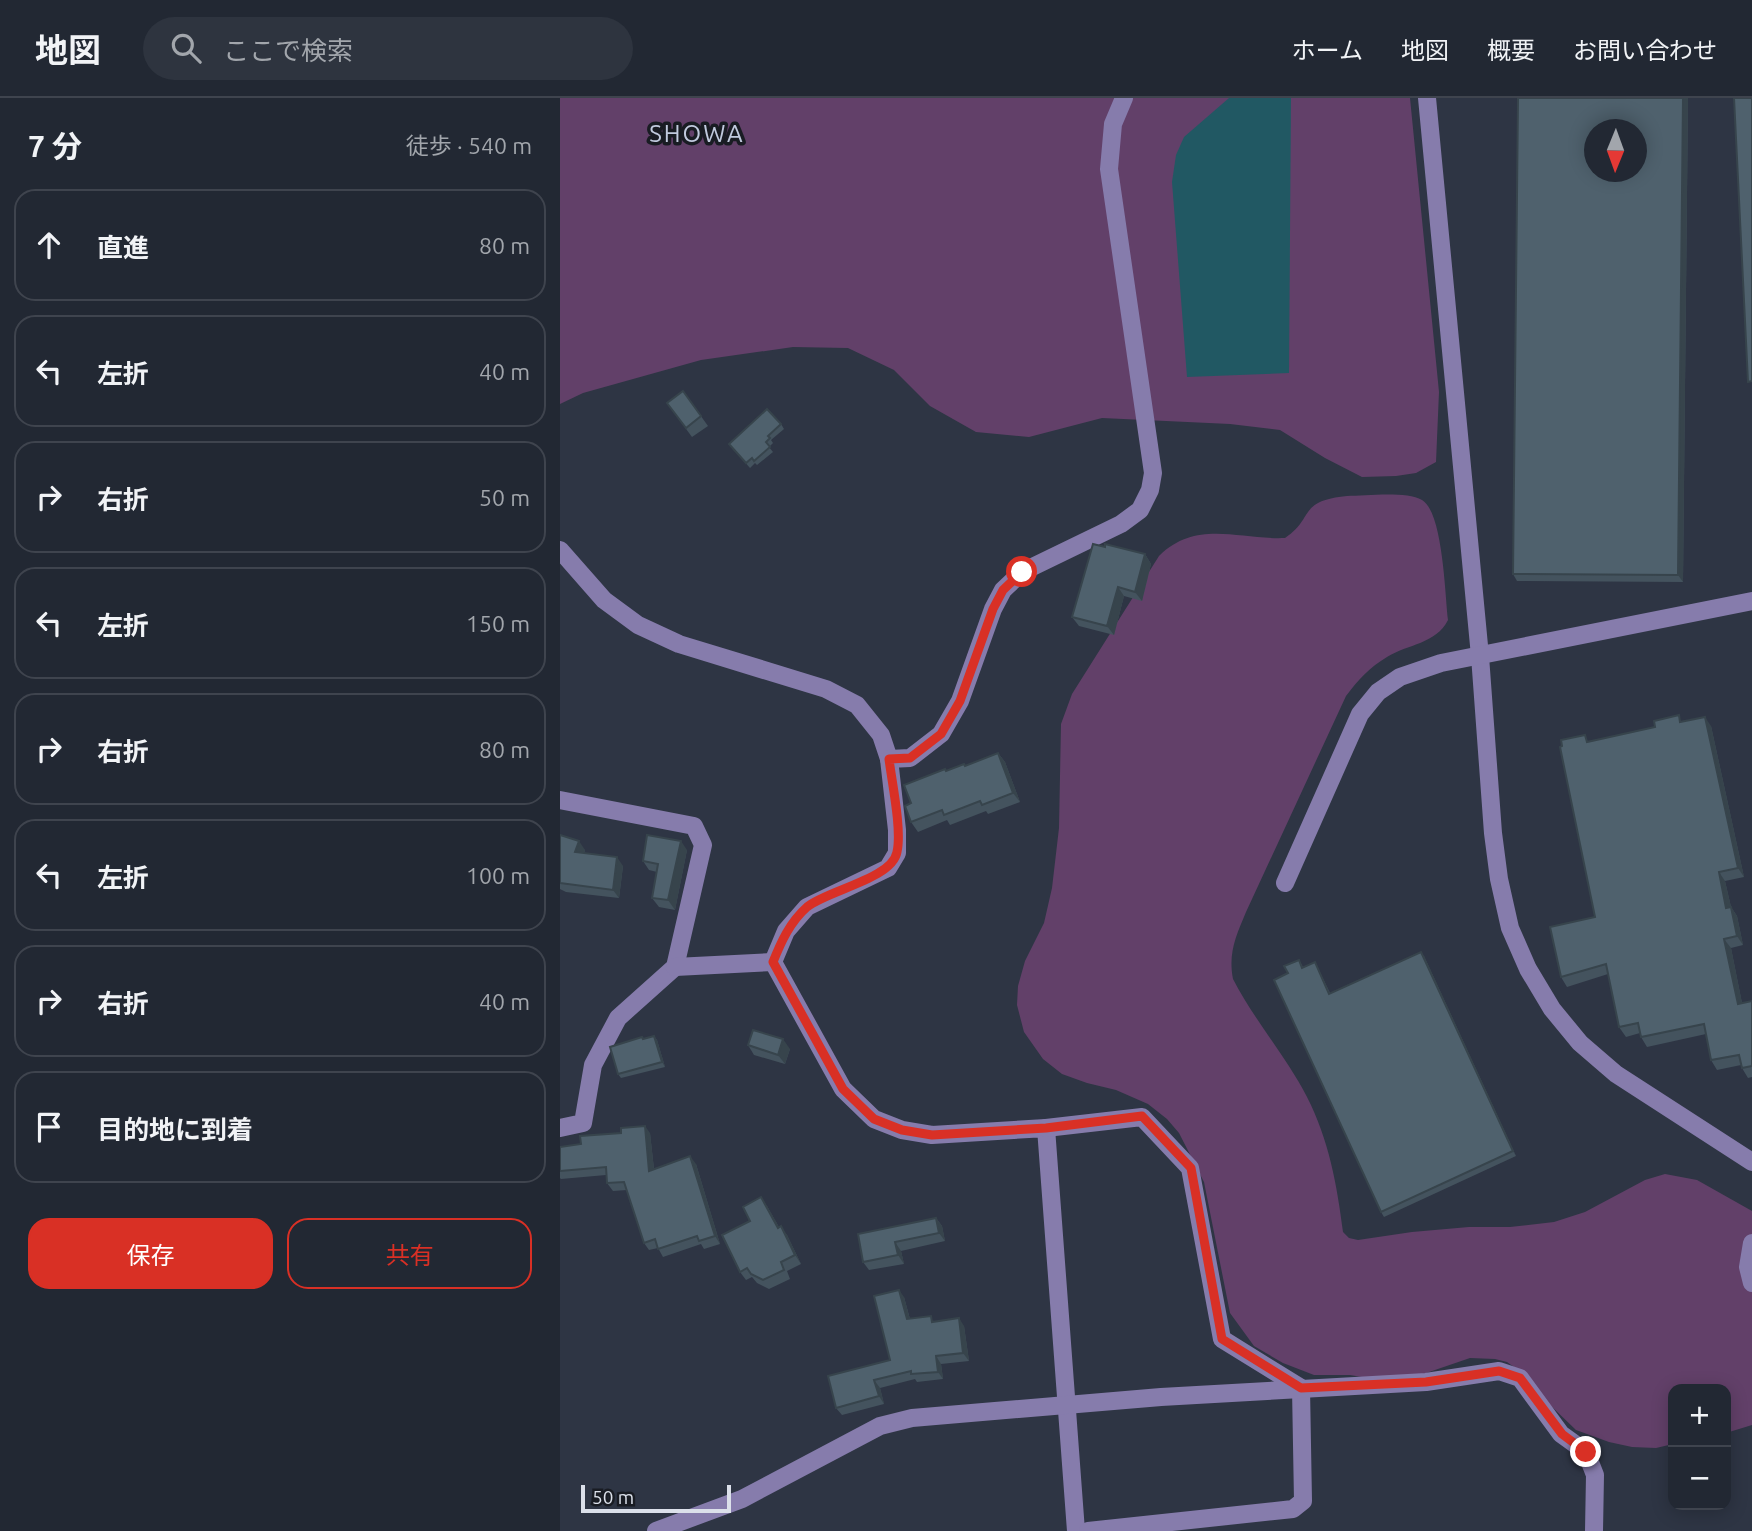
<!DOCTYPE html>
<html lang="ja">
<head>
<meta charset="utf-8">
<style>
	:root { --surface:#222833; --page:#2e343f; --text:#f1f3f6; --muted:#a2a6ac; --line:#3f444e; --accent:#d93025 }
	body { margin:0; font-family:Ubuntu,"Noto Sans JP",sans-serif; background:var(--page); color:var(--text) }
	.controls { position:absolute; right:21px; bottom:21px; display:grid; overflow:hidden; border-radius:14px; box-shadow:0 4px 18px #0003 }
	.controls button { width:63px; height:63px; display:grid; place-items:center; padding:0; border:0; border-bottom:2px solid var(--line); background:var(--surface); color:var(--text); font:35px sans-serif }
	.compass { position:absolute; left:1024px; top:21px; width:63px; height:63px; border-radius:50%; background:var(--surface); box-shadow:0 4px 18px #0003; rotate:181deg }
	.scale { position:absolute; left:21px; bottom:18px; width:150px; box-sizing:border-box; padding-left:7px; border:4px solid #dbe0ea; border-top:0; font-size:19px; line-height:24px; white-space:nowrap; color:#dbe0ea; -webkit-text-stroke:5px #191c23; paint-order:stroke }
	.stop { position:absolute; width:21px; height:21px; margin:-16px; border:5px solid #d93025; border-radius:50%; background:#fff }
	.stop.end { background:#d93025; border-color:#fff; box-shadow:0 2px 7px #0008 }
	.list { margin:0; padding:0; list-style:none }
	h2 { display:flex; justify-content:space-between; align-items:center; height:91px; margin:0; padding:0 28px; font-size:30px }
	h2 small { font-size:23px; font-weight:400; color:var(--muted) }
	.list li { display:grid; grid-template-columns:46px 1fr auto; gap:21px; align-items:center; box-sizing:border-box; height:112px; margin:0 14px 14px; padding:0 14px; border:2px solid var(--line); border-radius:21px }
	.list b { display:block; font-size:26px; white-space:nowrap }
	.list em { font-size:23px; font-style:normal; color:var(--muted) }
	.actions { display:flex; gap:14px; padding:21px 28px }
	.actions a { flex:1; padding:16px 0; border:2px solid var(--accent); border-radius:21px; text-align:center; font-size:24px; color:var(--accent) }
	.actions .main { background:var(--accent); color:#fff }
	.icon { flex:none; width:38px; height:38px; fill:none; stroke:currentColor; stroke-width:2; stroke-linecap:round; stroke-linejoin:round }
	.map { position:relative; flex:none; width:1192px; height:1433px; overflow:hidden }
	header { display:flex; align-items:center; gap:42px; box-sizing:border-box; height:98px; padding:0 35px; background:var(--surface); border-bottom:2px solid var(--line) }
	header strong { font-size:33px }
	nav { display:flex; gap:38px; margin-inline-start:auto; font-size:24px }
	.search { width:490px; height:63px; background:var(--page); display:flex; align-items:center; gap:18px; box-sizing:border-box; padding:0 24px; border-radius:38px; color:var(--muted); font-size:26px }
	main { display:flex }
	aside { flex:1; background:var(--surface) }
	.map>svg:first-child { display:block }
	.green { fill:#624069 }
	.water { fill:#215863 }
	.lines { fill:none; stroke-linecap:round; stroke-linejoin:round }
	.minor { stroke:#867cac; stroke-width:18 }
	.wall { fill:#44535e }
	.shaded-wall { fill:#37444c }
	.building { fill:#4f616d; stroke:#37444c; stroke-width:2; fill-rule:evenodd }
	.route { stroke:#d93025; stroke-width:9 }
	.labels { text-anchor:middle; stroke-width:7; stroke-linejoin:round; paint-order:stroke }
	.quarter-label { font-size:24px; letter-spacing:2px; fill:#c1cade; stroke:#191c23 }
</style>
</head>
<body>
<header>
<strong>地図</strong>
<div class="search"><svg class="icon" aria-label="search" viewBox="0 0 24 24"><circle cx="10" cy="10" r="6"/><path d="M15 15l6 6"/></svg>ここで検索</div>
<nav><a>ホーム</a><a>地図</a><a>概要</a><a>お問い合わせ</a></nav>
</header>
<main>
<aside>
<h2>7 分<small>徒歩 · 540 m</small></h2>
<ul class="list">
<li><svg class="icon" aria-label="ahead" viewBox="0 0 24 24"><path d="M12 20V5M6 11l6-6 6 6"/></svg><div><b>直進</b></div><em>80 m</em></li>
<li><svg class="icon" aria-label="left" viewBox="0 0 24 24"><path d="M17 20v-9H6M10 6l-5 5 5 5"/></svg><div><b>左折</b></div><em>40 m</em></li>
<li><svg class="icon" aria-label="right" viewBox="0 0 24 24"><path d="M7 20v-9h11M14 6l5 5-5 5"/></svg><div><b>右折</b></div><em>50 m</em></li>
<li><svg class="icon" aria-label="left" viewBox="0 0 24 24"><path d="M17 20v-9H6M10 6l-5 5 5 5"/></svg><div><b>左折</b></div><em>150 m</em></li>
<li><svg class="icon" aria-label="right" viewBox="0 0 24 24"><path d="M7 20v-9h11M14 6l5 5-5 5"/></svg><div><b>右折</b></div><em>80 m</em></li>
<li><svg class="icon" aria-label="left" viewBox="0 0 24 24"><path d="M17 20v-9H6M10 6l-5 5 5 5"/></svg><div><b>左折</b></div><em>100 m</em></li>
<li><svg class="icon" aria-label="right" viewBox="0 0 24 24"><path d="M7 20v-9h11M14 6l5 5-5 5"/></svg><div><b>右折</b></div><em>40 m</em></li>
<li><svg class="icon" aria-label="arrive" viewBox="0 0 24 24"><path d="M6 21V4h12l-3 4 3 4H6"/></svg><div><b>目的地に到着</b></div></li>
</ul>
<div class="actions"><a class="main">保存</a><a>共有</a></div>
</aside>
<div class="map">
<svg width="1192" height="1433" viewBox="0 0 1192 1433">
	<rect width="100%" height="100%" fill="#2e3544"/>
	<g class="green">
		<polygon points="0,0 850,0 879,294 876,364 856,375 836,378 802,379 765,360 720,332 670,326 542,320 469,339 416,334 370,308 334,272 288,250 233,249 141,262 23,295 0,306"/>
		<path d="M787 398C806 398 846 393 862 402 883 414 885 497 888 522 876 546 848 546 827 559 810 569 798 582 786 598L686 814C676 838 668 855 673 881 694 922 726 958 747 999 769 1042 777 1087 783 1134L789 1140 798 1142 852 1134 909 1129H950L994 1124 1025 1114 1085 1082 1105 1076 1137 1082 1192 1113V1327L1166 1335V1291H1113V1346L1096 1350 1072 1349 1049 1344 1016 1332 987 1304 965 1277 947 1264 935 1261 910 1260 837 1285 790 1277H754L723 1265 694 1248 670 1215 644 1084 619 1035 607 1021 588 1006 556 992 527 985 502 976 483 961 464 934 457 907 458 888 465 863 484 825 492 790 499 730 501 626 512 596 599 458C637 421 678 442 725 440 755 420 737 403 787 398Z"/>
	</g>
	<polygon class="water" points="669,0 731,0 729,275 627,279 612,84 616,57 624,39"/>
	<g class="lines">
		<g class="minor">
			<polyline points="867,0 920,558 933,735 939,781 950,830 968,871 992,911 1020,945 1056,976 1192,1064"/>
			<polyline points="0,452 44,502 78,527 119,546 266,591 297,607 321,637 329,661 337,732 337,755 328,770 247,809 226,833 213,864 283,991 314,1021 342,1032 372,1037 486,1030 516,1433"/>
			<polyline points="329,661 350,660 381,636 400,603 433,511 443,492 462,474 561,426 580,412 590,392 593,375 549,71 553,26 564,0"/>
			<polyline points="0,702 134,728 143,747 115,869 58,920 33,967 23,1025 0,1030"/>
			<polyline points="725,785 800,616 818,594 840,579 881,565 1192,503"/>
			<polyline points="115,869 213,864"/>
			<polyline points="486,1030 582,1019 630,1070 662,1241 741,1290 743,1403 733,1411 528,1433"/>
			<polyline points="1192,1145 1188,1169 1192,1185"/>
			<polyline points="96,1433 182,1401 320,1328 352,1320 601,1299 866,1284 939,1273 960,1280 1001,1336 1026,1354 1035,1377 1034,1433"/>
		</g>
	</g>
	<g class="wall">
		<polygon points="958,0 1128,0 1123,484 957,483 953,476"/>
		<polygon points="123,293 148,328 132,339 107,305"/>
		<polygon points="221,326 224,331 211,342 213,345 209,349 213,354 197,367 195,365 190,370 169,346"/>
		<polygon points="545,449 585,456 591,466 582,503 564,498 554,537 519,528 512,519"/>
		<polygon points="1123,624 1151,628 1184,779 1165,783 1171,809 1177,818 1183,847 1171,850 1182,905 1192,903 1192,979 1188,980 1182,970 1181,967 1157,972 1151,962 1146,936 1087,949 1081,939 1080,935 1066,939 1059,929 1048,876 1007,889 1001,879 1035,819 1030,643"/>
		<polygon points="438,655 445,664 460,704 428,716 426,713 390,727 387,722 358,734 351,724 351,705 386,673 406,668"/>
		<polygon points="0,737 25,752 24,755 63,768 59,800 6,794 0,791"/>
		<polygon points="127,752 115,812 99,809 92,800 97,774 89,772 83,763"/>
		<polygon points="864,858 956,1058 824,1119 821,1114 728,875 739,862 743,869 755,864 770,895"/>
		<polygon points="94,938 97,942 105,969 61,980 58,976 83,941"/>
		<polygon points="188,947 230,951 225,966 194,957"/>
		<polygon points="90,1035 94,1071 136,1066 160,1146 144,1151 141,1146 103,1159 98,1150 89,1152 84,1145 67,1092 53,1093 47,1085 46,1077 1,1081 0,1080 0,1049"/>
		<polygon points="207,1108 219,1129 227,1137 241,1166 227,1173 230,1181 209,1191 197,1185 192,1179 186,1182 180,1174 190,1123"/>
		<polygon points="376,1120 382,1128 385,1143 341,1153 344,1166 309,1172 303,1164"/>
		<polygon points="344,1199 350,1221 375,1223 404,1228 409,1263 381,1266 383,1281 357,1284 355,1281 320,1290 324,1306 282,1317 276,1310 330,1262"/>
	</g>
	<g class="shaded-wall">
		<polygon points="1123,0 1128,0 1123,484 1118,477"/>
		<polygon points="585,456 591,466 582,503 575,494"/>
		<polygon points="558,489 564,498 554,537 547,528"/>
		<polygon points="1145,619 1151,628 1184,779 1178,770"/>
		<polygon points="438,655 445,664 460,704 453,695"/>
		<polygon points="19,743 25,752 21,763 15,754"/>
		<polygon points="121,743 127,752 115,812 108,802"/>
		<polygon points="57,759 63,768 59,800 53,792"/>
		<polygon points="1159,774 1165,783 1171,809 1177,818 1183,847 1177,838 1166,810"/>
		<polygon points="1164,841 1171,850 1184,915 1178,906"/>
		<polygon points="861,854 864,858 956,1058 953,1053"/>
		<polygon points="94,938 97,942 105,969 102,964"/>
		<polygon points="223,941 230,951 225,966 218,957"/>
		<polygon points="85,1028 90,1035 95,1081 89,1073"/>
		<polygon points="130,1058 136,1066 160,1146 155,1138"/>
		<polygon points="201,1099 207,1108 224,1138 218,1130"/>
		<polygon points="376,1120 382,1128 385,1143 379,1135"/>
		<polygon points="221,1128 227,1137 241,1166 235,1157"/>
		<polygon points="335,1144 341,1153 344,1166 338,1157"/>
		<polygon points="339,1192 344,1199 352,1229 347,1221"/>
		<polygon points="399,1220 404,1228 409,1263 403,1255"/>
		<polygon points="376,1258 381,1266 383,1281 378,1274"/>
		<polygon points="314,1282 320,1290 324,1306 319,1298"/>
	</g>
	<g class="building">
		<path d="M958 0H1123L1118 477 953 476ZM1034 32H1076V74H1034Z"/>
		<polygon points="1174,0 1192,0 1192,283 1188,284"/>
		<polygon points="123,293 141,318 126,330 107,305"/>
		<polygon points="207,311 221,326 208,338 210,340 206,344 210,349 194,363 192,360 186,365 169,346"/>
		<polygon points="533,446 545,449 545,446 585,456 575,494 558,489 547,528 512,519"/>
		<polygon points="1119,617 1120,624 1145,619 1178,770 1159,774 1166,810 1171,809 1177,838 1164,841 1178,906 1192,903 1192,968 1182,970 1179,957 1151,962 1144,926 1081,939 1078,925 1059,929 1046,866 1001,879 990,829 1035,819 1000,649 1002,648 1001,642 1025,637 1027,644 1095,629 1094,623"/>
		<polygon points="438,655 453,695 422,707 420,703 384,717 382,712 351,724 345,708 351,705 344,687 385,671 386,673 404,666 405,668"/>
		<polygon points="0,737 19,743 15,754 57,759 53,792 0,785"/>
		<polygon points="87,737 121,743 108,802 92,800 98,766 83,763"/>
		<polygon points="861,854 953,1053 821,1114 714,882 728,875 724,868 739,862 742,870 755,864 769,896"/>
		<polygon points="193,932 223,941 218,957 188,947"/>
		<polygon points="94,938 102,964 58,976 50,949 82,939 83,941"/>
		<polygon points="85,1028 89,1073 130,1058 155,1138 139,1143 137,1138 98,1151 95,1141 84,1145 64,1084 47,1085 46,1069 0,1073 0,1049 21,1046 20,1038 61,1035 61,1030"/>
		<polygon points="201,1099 218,1130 221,1128 235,1157 221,1164 224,1172 203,1182 191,1176 187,1170 180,1174 162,1137 190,1123 183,1109"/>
		<polygon points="376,1120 379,1135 335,1144 338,1157 303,1164 298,1136"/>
		<polygon points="339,1192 347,1221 371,1218 372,1224 399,1220 403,1255 376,1258 378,1274 351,1276 351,1273 314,1282 319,1298 276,1310 268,1278 330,1262 314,1198"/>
	</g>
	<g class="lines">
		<path class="route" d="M462 474 443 492 433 511 400 603 381 636 350 660 329 661C332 685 342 732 337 754 332 781 268 792 247 809 230 824 221 844 213 864L283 991 314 1021 342 1032 372 1037 486 1030 582 1018 631 1070 662 1241 741 1290 866 1284 939 1273 960 1280 1002 1336 1026 1354"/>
	</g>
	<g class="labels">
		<g class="quarter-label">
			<text x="137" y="44">SHOWA</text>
		</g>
	</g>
</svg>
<div class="controls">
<button>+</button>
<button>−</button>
</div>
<svg class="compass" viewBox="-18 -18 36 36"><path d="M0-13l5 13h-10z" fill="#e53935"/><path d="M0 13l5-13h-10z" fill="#a2a6ac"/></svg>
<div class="scale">50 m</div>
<div class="stop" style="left:462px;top:474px"></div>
<div class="stop end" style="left:1026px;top:1354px"></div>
</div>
</main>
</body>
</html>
